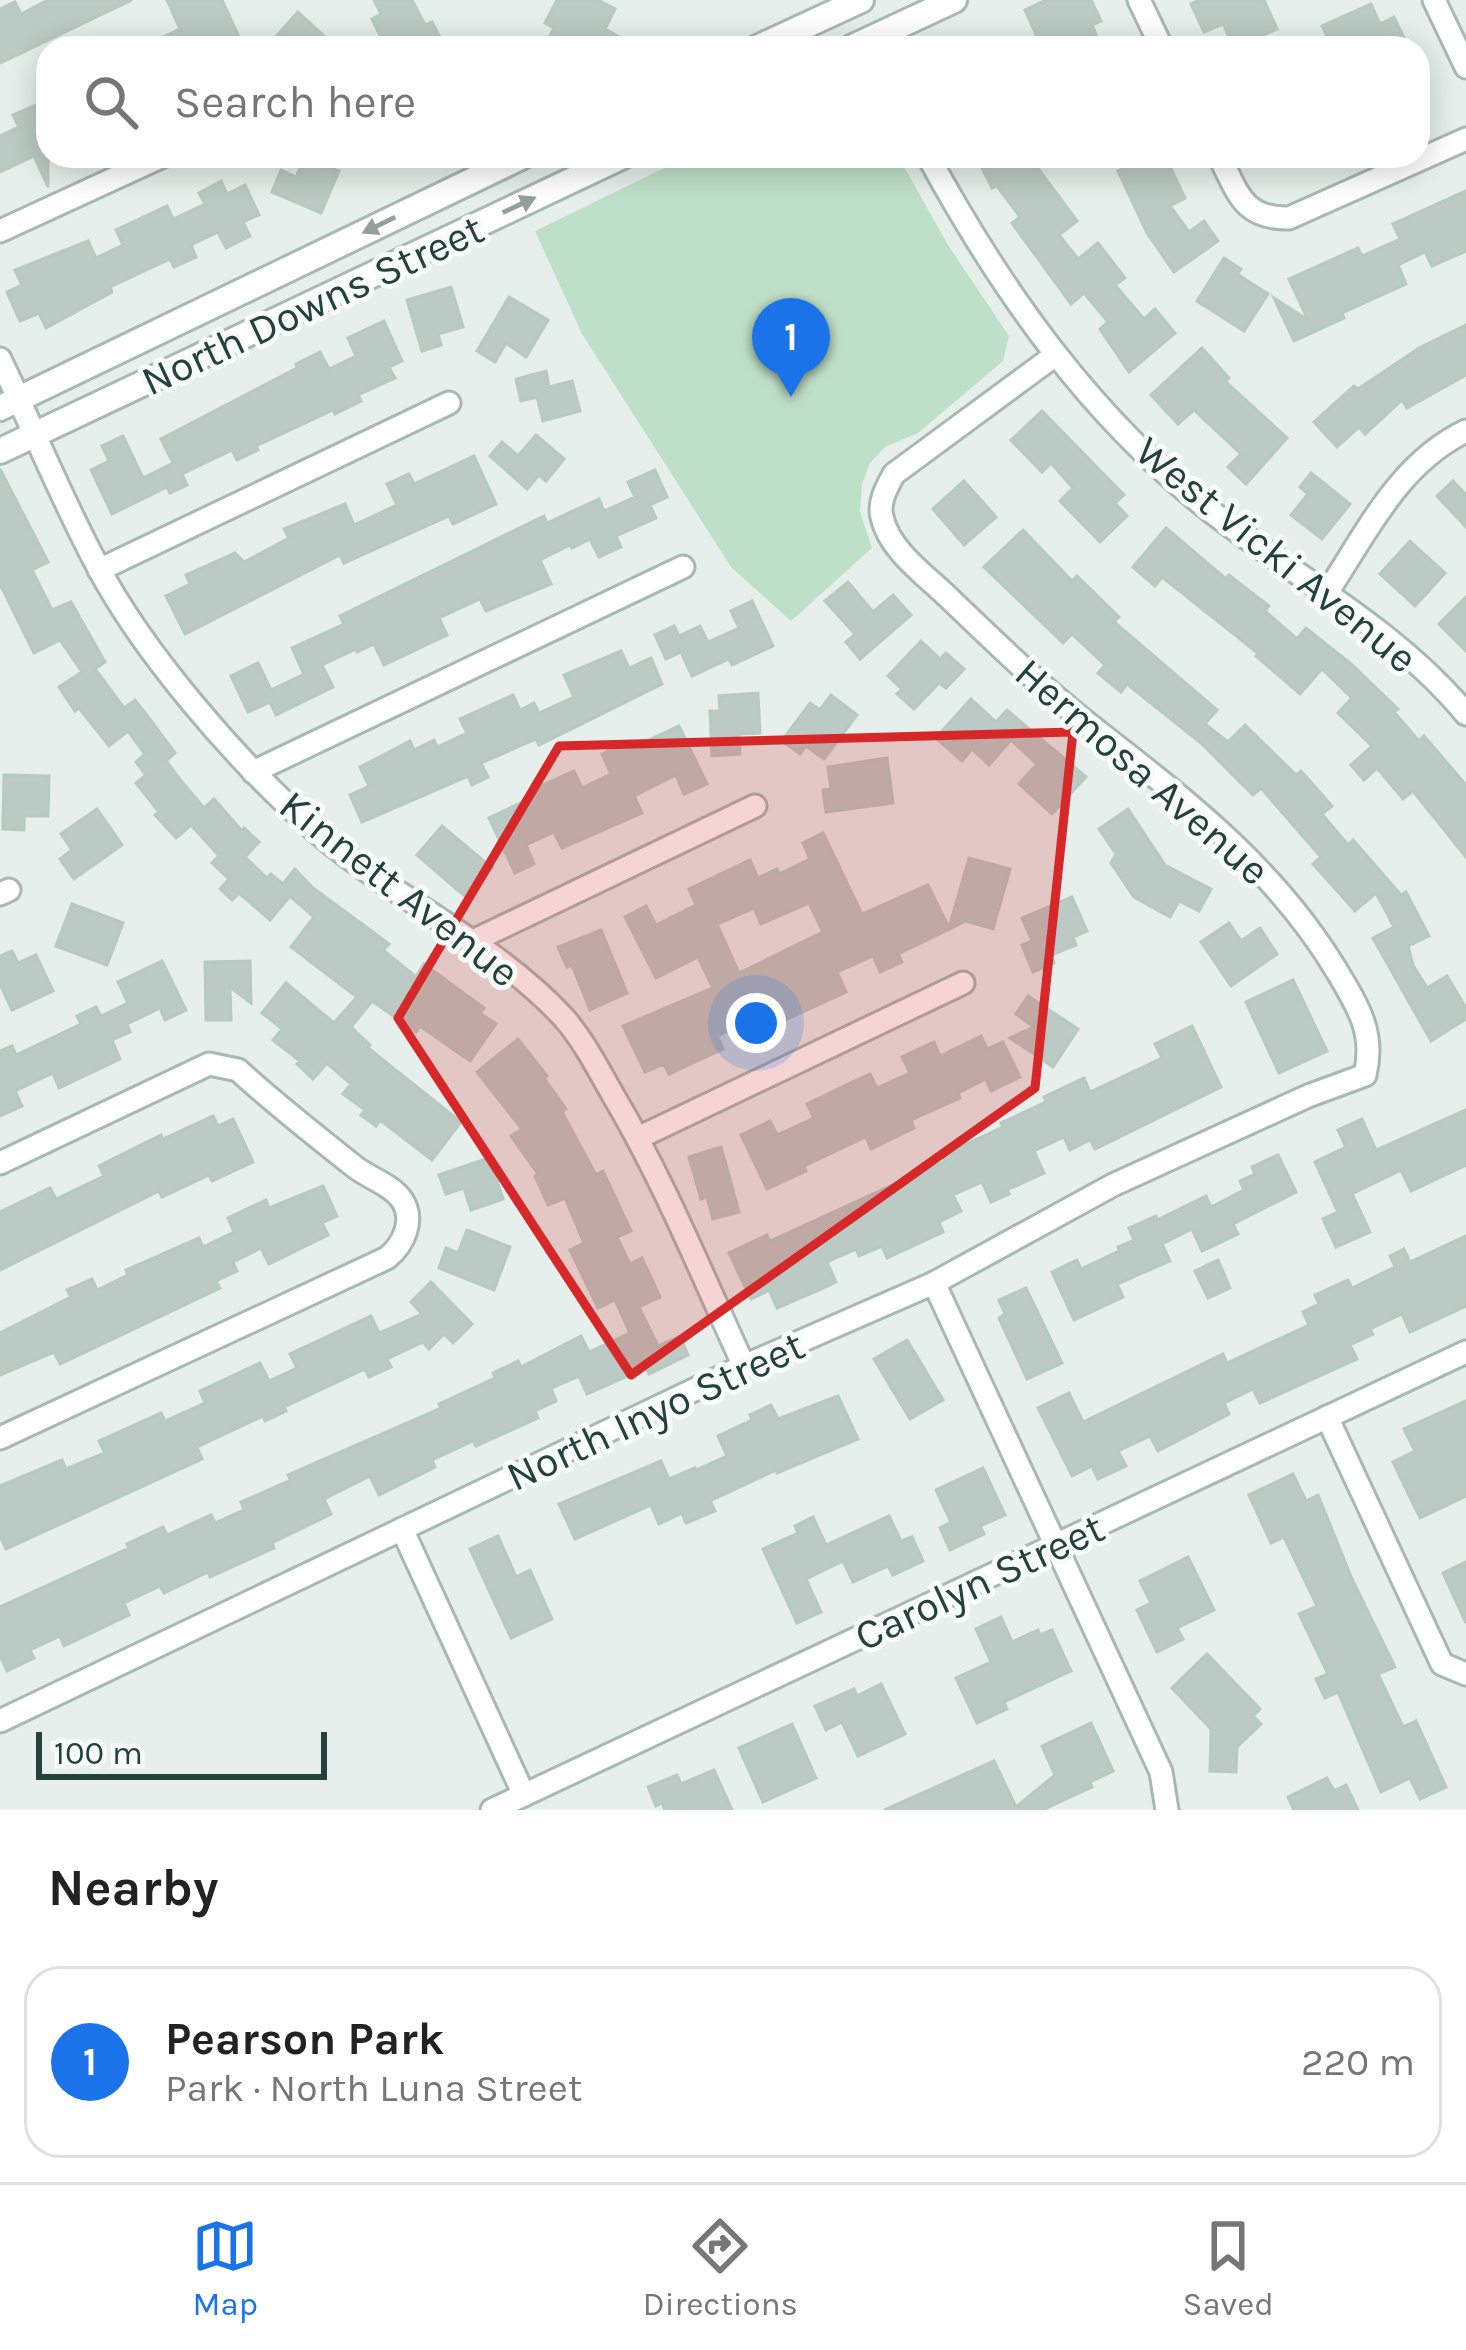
<!DOCTYPE html>
<html lang="en">
<head>
<meta charset="utf-8">
<style>
	:root { --surface:#fff; --page:#f6f6f6; --text:#222; --muted:#767676; --line:#e0e0e0; --accent:#1a73e8 }
	body { margin:0; font-family:Karla,sans-serif; background:var(--page); color:var(--text) }
	.scale { position:absolute; left:36px; bottom:30px; width:291px; box-sizing:border-box; padding-left:12px; border:6px solid #24423a; border-top:0; font-size:33px; line-height:42px; white-space:nowrap; color:#24423a; -webkit-text-stroke:9px #f7fbf9; paint-order:stroke }
	.you { position:absolute; left:756px; top:1023px; width:42px; height:42px; margin:-30px; border:9px solid #fff; border-radius:50%; background:#1a73e8; box-shadow:0 0 0 18px #1a73e833 }
	.badge { display:grid; place-items:center; width:78px; height:78px; border-radius:50%; background:var(--accent); color:#fff; font-size:39px; font-weight:700 }
	.pin { position:absolute; translate:-50% -99px; filter:drop-shadow(0 3px 6px #0008) }
	.pin::after { content:''; position:absolute; top:63px; width:42px; height:36px; background:inherit; clip-path:polygon(0 0,100% 0,50% 100%) }
	.list { margin:0; padding:0; list-style:none }
	h2 { display:flex; justify-content:space-between; align-items:center; height:156px; margin:0; padding:0 48px; font-size:51px }
	h2 small { font-size:39px; font-weight:400; color:var(--muted) }
	.list li { display:grid; grid-template-columns:78px 1fr auto; gap:36px; align-items:center; box-sizing:border-box; height:192px; margin:0 24px 24px; padding:0 24px; border:3px solid var(--line); border-radius:36px }
	.list b { display:block; font-size:45px; white-space:nowrap }
	.list p { margin:0; font-size:39px; white-space:nowrap; color:var(--muted) }
	.list em { font-size:39px; font-style:normal; color:var(--muted) }
	.icon { flex:none; width:66px; height:66px; fill:none; stroke:currentColor; stroke-width:2; stroke-linecap:round; stroke-linejoin:round }
	.map { position:relative; flex:none; width:1466px; height:1810px; overflow:hidden }
	.search { position:absolute; background:var(--surface); box-shadow:0 6px 30px #0003; left:36px; right:36px; top:36px; height:132px; display:flex; align-items:center; gap:30px; box-sizing:border-box; padding:0 42px; border-radius:36px; color:var(--muted); font-size:45px }
	.sheet { height:372px; background:var(--surface) }
	nav { display:flex; justify-content:space-around; align-items:center; box-sizing:border-box; height:168px; border-top:3px solid var(--line); background:var(--surface); font-size:33px; color:var(--muted) }
	nav a { display:grid; justify-items:center; gap:6px }
	nav .on { color:var(--accent) }
	.map>svg:first-child { display:block }
	.green { fill:#bfe0c8 }
	.building { fill:#bbcac4; stroke:#b8c9c2; stroke-width:3; fill-rule:evenodd }
	.lines { fill:none; stroke-linecap:round; stroke-linejoin:round }
	.minor-casing { stroke:#a8b8b2; stroke-width:27 }
	.tertiary-casing { stroke:#a8b8b2; stroke-width:30 }
	.minor { stroke:#fff; stroke-width:21 }
	.tertiary { stroke:#fff; stroke-width:24 }
	.oneway { fill:#92a09c }
	.marked { fill:#d62828; fill-opacity:0.2; stroke:#d62828; stroke-width:9; stroke-linejoin:round }
	.labels { text-anchor:middle; stroke-width:10; stroke-linejoin:round; paint-order:stroke }
	.street-label { font-size:42px; fill:#24423a; stroke:#f7fbf9 }
</style>
</head>
<body>
<div class="map">
<svg width="1466" height="1810" viewBox="0 0 1466 1810">
	<rect width="100%" height="100%" fill="#e6efeb"/>
	<polygon class="green" points="689,156 898,156 948,245 1009,336 1003,361 918,433 885,447 870,463 862,484 860,512 872,548 791,621 731,567 582,334 535,231"/>
	<g class="building">
		<polygon points="48,0 132,0 0,63 0,9 15,2 21,14"/>
		<polygon points="167,0 222,0 244,48 139,48 180,29"/>
		<polygon points="374,0 412,0 425,25 432,22 441,39 423,48 416,48 412,42 399,48 392,40 384,44 372,19 381,14"/>
		<polygon points="557,0 598,0 615,9 605,29 640,48 544,48 554,28 545,23"/>
		<polygon points="1046,0 1091,0 1101,21 1092,25 1102,48 1042,48 1025,10"/>
		<polygon points="1199,0 1264,0 1277,29 1234,48 1223,24 1204,32 1191,4"/>
		<polygon points="1371,4 1380,24 1394,17 1406,42 1394,48 1344,48 1341,43 1332,47 1322,26"/>
		<polygon points="298,12 337,48 284,48 274,39"/>
		<polygon points="48,100 48,187 34,156 0,172 0,136 19,127 13,115"/>
		<polygon points="976,156 1057,156 1036,166 1077,221 1059,235 1078,259 1098,243 1125,278 1115,285 1144,319 1155,309 1175,333 1129,372 1100,329 1108,322 1084,293 1071,304 1012,223 1020,217 997,186 992,188"/>
		<polygon points="1149,156 1165,156 1185,198 1170,206 1189,232 1204,221 1218,241 1174,272 1147,233 1118,171"/>
		<polygon points="305,157 339,171 321,213 272,192 281,170 296,177"/>
		<polygon points="221,181 227,194 245,185 259,215 243,222 250,236 226,248 218,232 191,245 196,257 174,267 170,259 110,287 112,292 46,328 39,313 20,321 7,292 22,285 15,270 88,241 96,258 123,245 116,230 167,206 173,219 205,204 199,193"/>
		<polygon points="1466,191 1466,251 1432,266 1425,252 1398,265 1406,284 1342,313 1344,318 1294,341 1274,298 1308,320 1289,279 1358,248 1362,256 1400,239 1393,224"/>
		<polygon points="1224,258 1241,269 1237,274 1268,294 1244,331 1197,301"/>
		<polygon points="451,287 463,327 438,334 441,345 422,351 407,300"/>
		<polygon points="509,297 548,320 526,357 506,343 495,362 477,351"/>
		<polygon points="787,317 801,343 773,358 759,332"/>
		<polygon points="384,321 402,361 389,367 395,378 358,395 361,401 335,414 333,410 256,446 258,450 237,460 232,450 182,474 187,485 170,493 167,487 112,514 91,470 109,461 102,446 123,436 143,478 173,463 161,439 297,368 296,364 320,352 329,369 356,356 348,338"/>
		<polygon points="1466,325 1466,375 1407,408 1402,400 1365,434 1359,427 1337,447 1314,422 1354,386 1358,389 1419,348"/>
		<polygon points="1202,348 1229,378 1225,381 1287,438 1246,484 1228,467 1241,454 1194,410 1178,424 1151,395"/>
		<polygon points="546,371 549,387 572,381 580,411 543,421 537,397 521,401 516,379"/>
		<polygon points="1042,411 1124,495 1115,503 1127,516 1100,542 1060,501 1073,488 1051,463 1042,472 1011,440"/>
		<polygon points="536,435 564,459 546,481 539,475 527,489 490,456 502,442 518,456"/>
		<polygon points="474,456 496,504 453,524 449,516 344,563 340,555 185,634 166,596 190,584 186,575 235,553 244,562 289,538 284,529 345,504 354,525 397,505 387,484 409,474 414,484"/>
		<polygon points="0,469 48,562 32,570 52,610 71,602 105,662 95,669 124,708 135,700 152,722 175,753 166,761 182,782 204,808 214,799 242,831 244,828 259,842 245,857 267,878 271,874 283,884 295,869 313,888 389,944 383,950 416,977 424,964 484,1008 480,1013 496,1024 470,1061 420,1026 416,1032 372,1001 351,1027 370,1045 368,1048 461,1122 432,1160 380,1120 376,1126 361,1115 365,1110 343,1094 351,1084 327,1063 313,1079 297,1064 300,1061 273,1040 282,1029 262,1013 286,983 334,1023 357,997 291,947 314,917 290,896 270,920 239,893 232,900 220,889 229,879 212,863 219,856 191,825 176,838 155,815 159,812 136,783 146,775 136,762 145,754 128,731 109,746 79,708 75,711 59,687 82,672 60,640 34,653 0,584"/>
		<polygon points="655,470 667,497 650,505 656,518 616,536 621,547 599,557 590,539 572,548 570,545 540,560 551,584 486,611 480,599 439,618 447,635 384,665 374,644 357,652 356,649 322,665 333,687 276,715 270,702 248,712 231,676 258,663 271,690 304,674 292,648 344,624 340,616 544,516 547,523 599,499 604,511 635,497 628,482"/>
		<polygon points="1311,473 1350,504 1322,539 1291,515 1308,494 1300,487"/>
		<polygon points="964,481 996,517 964,545 933,509"/>
		<polygon points="1453,481 1466,495 1466,527 1437,496"/>
		<polygon points="1166,528 1226,579 1229,575 1269,606 1265,611 1297,639 1306,628 1351,664 1398,709 1394,712 1419,741 1424,736 1466,785 1466,857 1413,791 1403,799 1377,768 1364,780 1351,765 1372,746 1338,713 1352,698 1322,669 1300,694 1256,656 1259,654 1162,577 1155,586 1133,567"/>
		<polygon points="1023,530 1072,581 1077,576 1119,617 1114,622 1217,710 1205,724 1228,742 1245,725 1296,775 1301,771 1332,806 1322,814 1348,845 1353,840 1401,895 1406,892 1429,936 1408,946 1413,965 1427,988 1447,976 1466,1008 1466,1019 1431,1041 1373,938 1394,927 1376,893 1355,911 1313,864 1321,857 1261,788 1253,795 1201,743 1127,684 1121,692 1098,673 1105,665 1072,634 1063,643 984,567"/>
		<polygon points="1410,541 1445,573 1415,606 1380,574"/>
		<polygon points="848,582 873,612 893,595 911,615 860,659 846,642 855,634 825,601"/>
		<polygon points="1466,597 1466,651 1439,624"/>
		<polygon points="752,601 773,646 732,665 729,659 692,676 681,652 666,659 655,635 674,626 679,636 700,626 708,642 739,628 731,611"/>
		<polygon points="921,641 940,659 946,653 964,669 946,688 939,683 914,709 897,694 902,689 888,676"/>
		<polygon points="621,651 629,668 651,658 662,684 539,745 536,739 481,763 488,777 472,785 468,776 362,822 350,795 369,786 360,767 410,741 414,750 434,740 437,747 467,733 460,719 513,695 520,710 534,703 539,713 574,697 564,675"/>
		<polygon points="758,693 760,733 739,734 740,754 712,756 710,711 720,711 719,696"/>
		<polygon points="831,695 857,715 824,759 806,746 800,754 782,741 810,703 820,710"/>
		<polygon points="971,699 996,722 1007,710 1086,777 1052,814 1019,784 1037,764 1011,740 989,765 972,749 962,761 936,738"/>
		<polygon points="679,726 707,784 684,794 676,775 634,796 642,813 562,848 554,832 526,845 534,864 515,873 489,818 537,795 534,789 574,771 582,788 611,774 602,754 630,741 634,747"/>
		<polygon points="887,758 893,803 826,812 823,790 831,789 828,767"/>
		<polygon points="4,775 49,776 48,816 24,816 24,830 3,829"/>
		<polygon points="97,809 122,845 74,879 60,859 72,850 61,834"/>
		<polygon points="1128,809 1165,865 1211,889 1199,911 1179,901 1170,917 1134,897 1111,863 1116,854 1099,829"/>
		<polygon points="442,826 492,868 467,898 417,855"/>
		<path d="M823 833 862 914 928 885 949 928 969 858 1010 869 993 929 966 921 898 954 902 962 880 972 873 956 837 972 846 992 770 1027 764 1014 717 1036 723 1049 669 1074 664 1064 645 1072 623 1026 713 988 698 957 656 978 625 917 646 906 656 925 696 905 689 889 750 860 758 878 777 869 779 874 810 859 803 843ZM809 903 823 932 739 973 717 924 754 908 761 924Z"/>
		<polygon points="1072,897 1087,931 1073,937 1076,945 1051,955 1054,963 1033,972 1022,945 1032,941 1022,918"/>
		<polygon points="72,904 123,923 107,965 56,946"/>
		<polygon points="1229,923 1241,941 1260,928 1277,954 1231,986 1201,942"/>
		<polygon points="601,930 627,993 590,1010 572,965 567,967 558,947"/>
		<polygon points="12,951 18,963 36,955 53,991 12,1010 0,984 0,956"/>
		<polygon points="162,961 186,1010 165,1020 160,1008 127,1024 130,1032 112,1040 120,1059 59,1088 53,1073 15,1091 22,1106 0,1116 0,1051 12,1046 16,1055 81,1024 77,1016 96,1007 101,1016 128,1003 118,982"/>
		<polygon points="250,961 251,1003 230,987 231,1020 206,1020 205,962"/>
		<polygon points="1293,980 1327,1051 1279,1073 1246,1002"/>
		<polygon points="1028,996 1078,1029 1053,1067 1010,1038 1034,1027 1016,1014"/>
		<polygon points="1192,1026 1221,1087 1095,1149 1090,1140 1070,1150 1064,1137 1034,1151 1044,1173 1007,1190 1009,1194 991,1202 982,1182 953,1195 961,1211 939,1222 943,1232 887,1258 882,1246 859,1256 856,1249 827,1262 836,1282 817,1291 777,1308 769,1290 751,1299 729,1253 767,1235 770,1241 945,1161 942,1155 1003,1127 1001,1123 1046,1102 1044,1097 1084,1078 1090,1092 1162,1058 1155,1044"/>
		<polygon points="981,1036 987,1049 1003,1042 1020,1077 991,1091 986,1079 958,1093 960,1098 911,1120 914,1128 871,1149 866,1137 804,1166 806,1171 767,1189 741,1135 770,1121 777,1135 814,1118 807,1104 842,1087 870,1074 877,1088 910,1073 902,1057 934,1042 940,1056"/>
		<polygon points="518,1039 547,1076 544,1078 566,1109 562,1112 596,1175 603,1171 631,1231 617,1237 630,1264 642,1258 660,1297 639,1307 658,1346 680,1336 688,1355 649,1374 646,1368 587,1394 579,1376 551,1388 556,1401 535,1411 538,1418 476,1446 473,1441 432,1460 435,1467 379,1495 370,1476 324,1499 331,1514 272,1543 274,1548 210,1577 208,1572 164,1593 160,1586 124,1603 129,1615 64,1646 60,1636 30,1650 34,1658 7,1671 0,1655 0,1607 129,1548 127,1544 163,1527 167,1535 211,1515 215,1523 244,1510 241,1502 291,1480 288,1475 441,1408 439,1404 495,1378 493,1373 518,1361 521,1367 581,1336 589,1352 630,1333 615,1300 598,1308 570,1250 584,1243 565,1198 548,1205 535,1176 538,1174 511,1136 522,1129 477,1072"/>
		<polygon points="1466,1110 1466,1165 1411,1191 1401,1170 1352,1194 1370,1232 1336,1247 1323,1219 1338,1212 1315,1162 1346,1147 1338,1130 1362,1119 1376,1150"/>
		<polygon points="213,1116 218,1126 233,1119 253,1162 212,1181 209,1175 162,1197 159,1191 0,1270 0,1212 50,1188 56,1199 104,1176 99,1166 161,1135 163,1139"/>
		<polygon points="721,1147 739,1212 713,1219 707,1197 701,1199 689,1157"/>
		<polygon points="1278,1155 1296,1192 1233,1224 1238,1234 1202,1251 1192,1229 1162,1244 1170,1261 1117,1284 1123,1297 1074,1320 1052,1272 1077,1260 1081,1269 1119,1251 1118,1247 1134,1240 1129,1228 1156,1216 1157,1220 1206,1196 1211,1207 1244,1190 1240,1181 1255,1174 1252,1167"/>
		<polygon points="489,1158 503,1199 471,1210 464,1188 446,1194 439,1175"/>
		<polygon points="323,1186 337,1216 322,1223 328,1235 269,1264 261,1248 233,1262 237,1271 216,1281 220,1288 60,1364 54,1352 0,1375 0,1333 71,1297 67,1290 92,1279 97,1290 128,1275 126,1270 199,1238 203,1247 234,1232 228,1218 266,1200 269,1208"/>
		<polygon points="467,1230 510,1247 494,1290 439,1268 446,1248 458,1253"/>
		<polygon points="1466,1236 1466,1306 1410,1332 1402,1314 1370,1329 1373,1334 1350,1345 1357,1359 1260,1403 1253,1389 1224,1403 1229,1414 1158,1451 1150,1436 1118,1451 1126,1466 1098,1479 1092,1466 1072,1476 1038,1408 1069,1393 1083,1422 1223,1354 1227,1363 1309,1325 1303,1312 1319,1304 1315,1295 1348,1280 1352,1288 1395,1267 1390,1256 1404,1249 1410,1262"/>
		<polygon points="1218,1260 1230,1288 1208,1298 1195,1271"/>
		<polygon points="431,1282 472,1324 453,1343 444,1334 429,1349 423,1342 387,1359 391,1367 369,1377 365,1369 284,1407 286,1411 265,1421 263,1416 197,1447 202,1459 6,1549 0,1536 0,1486 62,1460 66,1469 105,1453 99,1441 161,1413 165,1421 205,1403 200,1391 260,1363 269,1381 297,1368 290,1354 371,1316 379,1333 422,1314 411,1302"/>
		<polygon points="1026,1288 1062,1363 1027,1379 999,1318 1005,1314 999,1300"/>
		<polygon points="907,1340 943,1400 910,1419 874,1359"/>
		<polygon points="838,1396 858,1439 777,1473 776,1470 710,1501 715,1511 686,1523 682,1513 659,1524 651,1505 575,1539 559,1504 661,1461 669,1479 695,1468 696,1470 727,1456 718,1436 752,1420 750,1415 771,1405 778,1419"/>
		<polygon points="1466,1401 1466,1496 1420,1518 1393,1462 1415,1451 1404,1429"/>
		<polygon points="983,1468 1005,1515 980,1526 984,1534 950,1550 940,1528 951,1522 936,1490"/>
		<polygon points="1293,1474 1306,1501 1318,1495 1352,1579 1395,1667 1378,1674 1403,1727 1416,1721 1446,1787 1420,1799 1410,1778 1381,1792 1338,1692 1325,1698 1316,1679 1328,1674 1299,1614 1317,1606 1284,1537 1271,1543 1249,1495"/>
		<polygon points="889,1516 901,1541 912,1537 923,1561 893,1575 888,1566 853,1582 843,1561 806,1579 821,1612 797,1623 763,1549 798,1533 795,1526 813,1517 826,1545"/>
		<polygon points="498,1536 516,1577 530,1570 552,1619 511,1638 470,1549"/>
		<polygon points="1188,1557 1214,1610 1177,1628 1183,1639 1157,1652 1137,1610 1151,1603 1140,1581"/>
		<polygon points="1466,1562 1466,1623 1443,1573"/>
		<polygon points="1001,1617 1012,1642 1038,1630 1040,1635 1052,1630 1071,1671 1004,1702 1007,1709 977,1723 956,1678 991,1662 976,1629"/>
		<polygon points="1207,1654 1260,1709 1253,1716 1261,1724 1237,1747 1236,1772 1210,1771 1211,1729 1172,1688"/>
		<polygon points="881,1684 905,1734 858,1756 842,1722 826,1730 815,1706 854,1689 857,1696"/>
		<polygon points="1091,1723 1113,1771 1090,1782 1092,1787 1042,1810 884,1810 994,1761 1016,1807 1055,1775 1042,1746"/>
		<polygon points="792,1724 816,1778 763,1802 739,1748"/>
		<polygon points="714,1770 732,1810 665,1810 662,1803 656,1806 648,1787 677,1775 681,1784"/>
		<polygon points="1327,1778 1334,1791 1346,1785 1358,1810 1294,1810 1288,1797"/>
	</g>
	<g class="lines">
		<g class="minor-casing">
			<g id="minor">
				<polyline points="1139,0 1162,48"/>
				<polyline points="1434,0 1466,67"/>
				<path d="M928 156C1002 292 1092 420 1217 516 1301 580 1397 631 1466 714"/>
				<path d="M1219 156C1238 192 1242 219 1289 218L1466 139"/>
				<polyline points="0,231 163,156"/>
				<path d="M0 359C33 428 61 498 97 565 143 653 236 760 310 826 389 897 492 940 564 1018 584 1041 598 1069 613 1095 664 1181 702 1275 744 1366"/>
				<polyline points="99,570 449,403"/>
				<path d="M1328 591C1367 532 1399 463 1466 431"/>
				<polyline points="253,772 683,567"/>
				<polyline points="0,894 9,890"/>
				<polyline points="471,942 755,806"/>
				<polyline points="638,1138 963,983"/>
				<path d="M0 1163 209 1064 238 1070C275 1104 316 1136 355 1167 369 1178 392 1185 402 1200 415 1220 404 1244 387 1258L0 1438"/>
				<polyline points="934,1283 1161,1772 1167,1810"/>
				<polyline points="1327,1417 1442,1664 1466,1674"/>
				<polyline points="402,1529 524,1795"/>
				<path d="M0 1721 744 1366 934 1283 1113 1185 1308 1096 1365 1075C1375 1034 1359 1008 1338 973 1275 867 1183 798 1087 723 1039 685 995 642 951 600 928 577 889 551 882 517 878 502 887 487 894 474L1054 356"/>
				<polyline points="492,1810 1466,1352"/>
			</g>
		</g>
		<g class="tertiary-casing">
			<g id="tertiary">
				<polyline points="757,48 861,0"/>
				<polyline points="851,48 954,0"/>
				<polyline points="0,408 523,156"/>
				<polyline points="0,451 623,156"/>
			</g>
		</g>
		<use href="#minor" class="minor"/>
		<use href="#tertiary" class="tertiary"/>
	</g>
	<defs><path id="oneway-solid" d="M-6-.8H1V-3.2L6.5 0L1 3.2V.8H-6Z" transform="scale(3)"/></defs>
	<g class="oneway">
		<use href="#oneway-solid" transform="translate(519 205) rotate(-25)"/>
		<use href="#oneway-solid" transform="translate(379 225) rotate(154)"/>
	</g>
	<path class="marked" d="M1073 732 1035 1088 631 1375 398 1018 559 746Z"/>
	<g class="labels">
		<g class="street-label">
			<text transform="translate(312 304) rotate(-25)" y="15">North Downs Street</text>
			<text transform="translate(1277 554) rotate(39)" y="15">West Vicki Avenue</text>
			<text transform="translate(1143 771) rotate(41)" y="15">Hermosa Avenue</text>
			<text transform="translate(400 888) rotate(38)" y="15">Kinnett Avenue</text>
			<text transform="translate(655 1410) rotate(-25)" y="15">North Inyo Street</text>
			<text transform="translate(979 1581) rotate(-25)" y="15">Carolyn Street</text>
		</g>
	</g>
</svg>
<div class="scale">100 m</div>
<div class="you"></div>
<div class="pin badge" style="left:791px;top:397px">1</div>
<div class="search"><svg class="icon" aria-label="search" viewBox="0 0 24 24"><circle cx="10" cy="10" r="6"/><path d="M15 15l6 6"/></svg>Search here</div>
</div>
<section class="sheet">
<h2>Nearby<small></small></h2>
<ul class="list">
<li><span class="badge">1</span><div><b>Pearson Park</b><p>Park · North Luna Street</p></div><em>220 m</em></li>
</ul>
</section>
<nav>
<a class="on"><svg class="icon" aria-label="map" viewBox="0 0 24 24"><path d="M3 6l6-2 6 2 6-2v14l-6 2-6-2-6 2zM9 4v14M15 6v14"/></svg>Map</a>
<a><svg class="icon" aria-label="directions" viewBox="0 0 24 24"><path d="M12 3l9 9-9 9-9-9zM9 14v-3h6M13 9l2 2-2 2"/></svg>Directions</a>
<a><svg class="icon" aria-label="saved" viewBox="0 0 24 24"><path d="M7 4h10v16l-5-4-5 4z"/></svg>Saved</a>
</nav>
</body>
</html>
